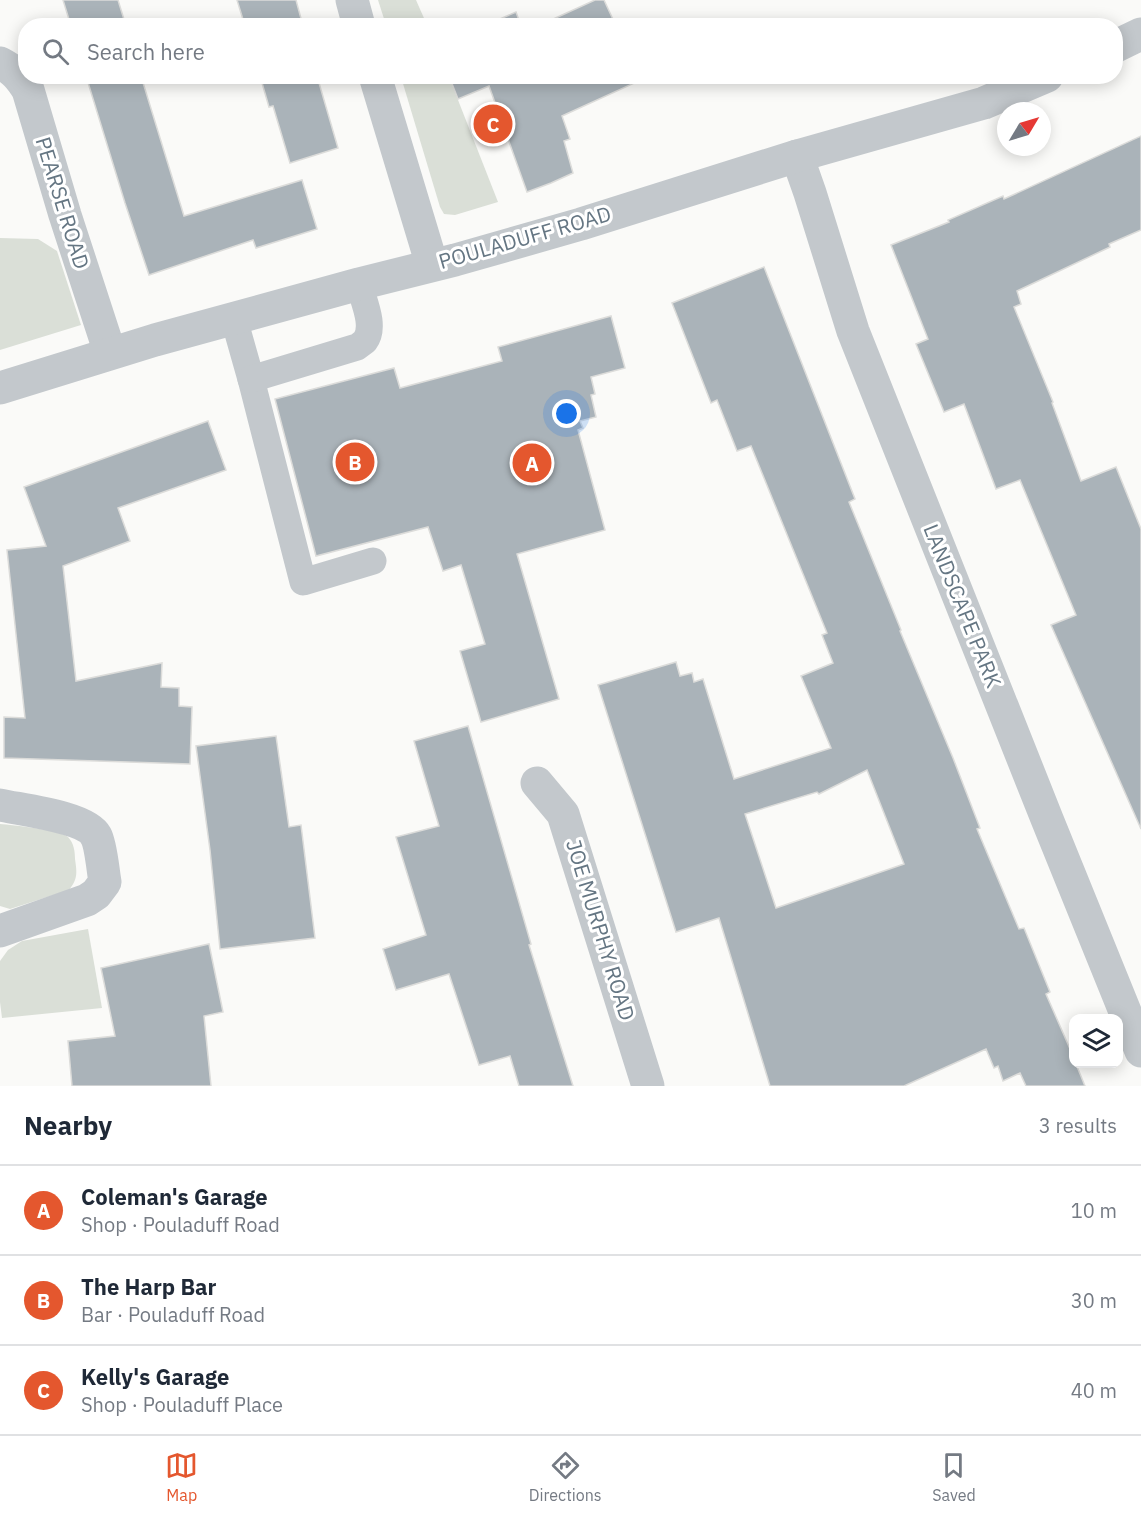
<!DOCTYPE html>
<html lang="en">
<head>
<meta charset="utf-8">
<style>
	:root { --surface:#fff; --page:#f6f6f7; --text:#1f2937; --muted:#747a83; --line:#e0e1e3; --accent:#e4572e }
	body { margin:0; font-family:"IBM Plex Sans",sans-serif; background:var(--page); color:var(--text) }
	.controls { position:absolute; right:18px; bottom:18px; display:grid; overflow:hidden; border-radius:12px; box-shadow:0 3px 15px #0003 }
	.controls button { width:54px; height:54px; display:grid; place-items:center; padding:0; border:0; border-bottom:2px solid var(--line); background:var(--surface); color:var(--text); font:30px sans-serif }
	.compass { position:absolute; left:997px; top:102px; width:54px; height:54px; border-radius:50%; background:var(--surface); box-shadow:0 3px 15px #0003; rotate:52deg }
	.you { position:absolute; left:567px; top:414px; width:21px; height:21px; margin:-15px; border:4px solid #fff; border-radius:50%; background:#1a73e8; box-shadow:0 0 0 9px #1a73e833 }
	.badge { display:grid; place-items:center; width:39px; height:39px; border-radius:50%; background:var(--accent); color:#fff; font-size:20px; font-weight:700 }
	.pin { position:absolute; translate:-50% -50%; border:3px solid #fff; box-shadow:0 2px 6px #0006 }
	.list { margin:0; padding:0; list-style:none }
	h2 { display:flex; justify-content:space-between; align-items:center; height:78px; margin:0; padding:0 24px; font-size:26px }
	h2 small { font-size:20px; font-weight:400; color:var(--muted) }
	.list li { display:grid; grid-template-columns:39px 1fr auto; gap:18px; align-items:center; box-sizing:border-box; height:90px; padding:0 24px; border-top:2px solid var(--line) }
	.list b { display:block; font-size:22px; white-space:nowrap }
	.list p { margin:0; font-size:20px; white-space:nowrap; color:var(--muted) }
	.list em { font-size:20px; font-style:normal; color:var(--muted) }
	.icon { flex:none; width:33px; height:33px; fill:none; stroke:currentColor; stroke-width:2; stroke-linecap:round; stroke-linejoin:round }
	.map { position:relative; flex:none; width:1141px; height:1086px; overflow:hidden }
	.search { position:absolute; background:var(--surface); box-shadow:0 3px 15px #0003; left:18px; right:18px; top:18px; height:66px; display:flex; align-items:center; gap:15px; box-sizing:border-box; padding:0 21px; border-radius:24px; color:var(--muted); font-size:22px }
	.sheet { height:348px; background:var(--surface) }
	nav { display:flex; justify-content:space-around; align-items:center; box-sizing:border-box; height:84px; border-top:2px solid var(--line); background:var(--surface); font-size:16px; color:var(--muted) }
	nav a { display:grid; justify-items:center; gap:3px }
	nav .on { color:var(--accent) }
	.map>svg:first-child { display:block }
	.green { fill:#dadfd7 }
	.building { fill:#aab3b9; stroke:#dcdcda; stroke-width:1.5; fill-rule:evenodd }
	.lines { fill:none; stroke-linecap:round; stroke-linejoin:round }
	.service { stroke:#c3c8cc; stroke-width:27 }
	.minor { stroke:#c3c8cc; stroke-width:33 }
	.labels { text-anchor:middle; stroke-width:6; stroke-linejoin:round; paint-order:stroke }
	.street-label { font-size:21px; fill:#657683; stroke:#fff }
</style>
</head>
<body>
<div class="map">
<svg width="1141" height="1086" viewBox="0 0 1141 1086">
	<rect width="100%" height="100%" fill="#fafaf8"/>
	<g class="green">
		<polygon points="378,0 416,0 427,25 386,25"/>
		<polygon points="401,77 449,77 498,202 455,215 444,214 440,207"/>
		<polygon points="0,238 38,239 57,251 81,325 0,350"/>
		<path d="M0 824C12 825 61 830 68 837 74 843 75 852 75 859 77 873 78 879 69 890L10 909 0 906Z"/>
		<polygon points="88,929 102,1008 2,1018 0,1002 0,961 8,950 22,941"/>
	</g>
	<g class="building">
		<polygon points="63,0 118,0 126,26 71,26"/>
		<polygon points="237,0 296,0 303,26 245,26"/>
		<polygon points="595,0 604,0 616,26 538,26"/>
		<polygon points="516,12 521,26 484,26"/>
		<polygon points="86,76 141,76 184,216 302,180 317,229 256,248 253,240 149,275 125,203"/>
		<polygon points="260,76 317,76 338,148 290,163 273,106 269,107"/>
		<polygon points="449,76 639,76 641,80 562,116 570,139 564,141 573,173 551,183 527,192 489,86 458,99"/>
		<polygon points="1141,136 1141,230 1109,244 1110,247 1017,291 1021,304 1014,307 1053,402 1052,403 1081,481 1116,467 1141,529 1141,829 1051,625 1076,615 1020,480 996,489 964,404 944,412 916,344 928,339 891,245 949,222 948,220 1003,196 1004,199"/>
		<path d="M764 267 855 499 849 502 901 630 900 631 953 758 980 828 977 829 1019 929 1024 928 1050 992 1046 994 1074 1058V1064H1076L1085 1086H1026L1020 1073 1003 1081 998 1066 994 1068 986 1049 904 1086H770L719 918 676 932 598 685 676 662 680 676 692 673 694 682 703 679 734 779 831 748 801 676 833 663 822 635 827 633 751 446 737 451 717 400 711 403 672 303ZM867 770 904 864 776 908 745 814 817 792 819 794Z"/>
		<polygon points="611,316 625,368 591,377 595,394 591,395 596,417 580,421 583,428 578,430 605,530 517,554 559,699 481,722 460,651 485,644 461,565 443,571 428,527 316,556 275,399 394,368 400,388 502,361 498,347"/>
		<polygon points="208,421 226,470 118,508 130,541 63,566 76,681 162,663 161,687 179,688 179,706 192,707 190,764 4,758 4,717 25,718 7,550 46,546 24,487"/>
		<polygon points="468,726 531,944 529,945 573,1086 519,1086 510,1056 479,1065 449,974 396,990 383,949 426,935 396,837 439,826 414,741"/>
		<polygon points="276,736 289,827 301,825 315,938 220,949 210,850 196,746"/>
		<polygon points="209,944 223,1012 204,1016 211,1086 72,1086 68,1041 115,1036 101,968"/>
	</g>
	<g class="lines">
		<g class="service">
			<polyline points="234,319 251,379 303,582 373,561"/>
			<path d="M251 379 357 347C357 347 364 342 365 341 376 326 363 300 359 284"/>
		</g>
		<g class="minor">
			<polyline points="352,0 359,26"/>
			<polyline points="1116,46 1141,34"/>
			<path d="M0 63C14 70 20 77 28 90L65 215 110 353"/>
			<polyline points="375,76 432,265"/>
			<polyline points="797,156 810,193 853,331 1047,819 1141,1051"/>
			<polyline points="0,388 155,340 359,284 455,260 581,224 797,156 984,103 1047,76"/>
			<polyline points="537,783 563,814 648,1086"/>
			<path d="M0 805C22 810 86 817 96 836 101 845 103 871 105 882L96 894 87 900 0 931"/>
		</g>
	</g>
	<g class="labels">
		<g class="street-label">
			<text transform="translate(62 203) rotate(73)" y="7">PEARSE ROAD</text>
			<text transform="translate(525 238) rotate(-16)" y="7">POULADUFF ROAD</text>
			<text transform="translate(962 606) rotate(68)" y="7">LANDSCAPE PARK</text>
			<text transform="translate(600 930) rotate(73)" y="7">JOE MURPHY ROAD</text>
		</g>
	</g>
</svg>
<div class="controls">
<button><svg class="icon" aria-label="layers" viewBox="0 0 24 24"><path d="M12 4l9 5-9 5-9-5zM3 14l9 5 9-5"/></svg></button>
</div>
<svg class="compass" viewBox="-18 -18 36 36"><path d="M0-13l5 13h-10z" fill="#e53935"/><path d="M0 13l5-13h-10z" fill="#747a83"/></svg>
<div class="you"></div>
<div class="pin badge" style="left:532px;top:463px">A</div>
<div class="pin badge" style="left:355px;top:462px">B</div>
<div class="pin badge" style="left:493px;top:124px">C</div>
<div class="search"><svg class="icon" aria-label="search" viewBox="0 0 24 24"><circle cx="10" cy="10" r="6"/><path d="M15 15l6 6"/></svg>Search here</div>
</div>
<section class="sheet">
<h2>Nearby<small>3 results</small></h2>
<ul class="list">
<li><span class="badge">A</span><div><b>Coleman's Garage</b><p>Shop · Pouladuff Road</p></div><em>10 m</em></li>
<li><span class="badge">B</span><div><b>The Harp Bar</b><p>Bar · Pouladuff Road</p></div><em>30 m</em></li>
<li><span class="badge">C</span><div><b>Kelly's Garage</b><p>Shop · Pouladuff Place</p></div><em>40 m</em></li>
</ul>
</section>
<nav>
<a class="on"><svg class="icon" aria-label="map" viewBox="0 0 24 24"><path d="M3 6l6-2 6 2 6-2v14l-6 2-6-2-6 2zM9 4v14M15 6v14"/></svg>Map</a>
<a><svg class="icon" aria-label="directions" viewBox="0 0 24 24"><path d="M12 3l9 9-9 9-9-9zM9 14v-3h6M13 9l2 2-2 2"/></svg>Directions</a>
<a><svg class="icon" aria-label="saved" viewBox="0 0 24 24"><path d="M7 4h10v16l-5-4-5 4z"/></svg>Saved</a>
</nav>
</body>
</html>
